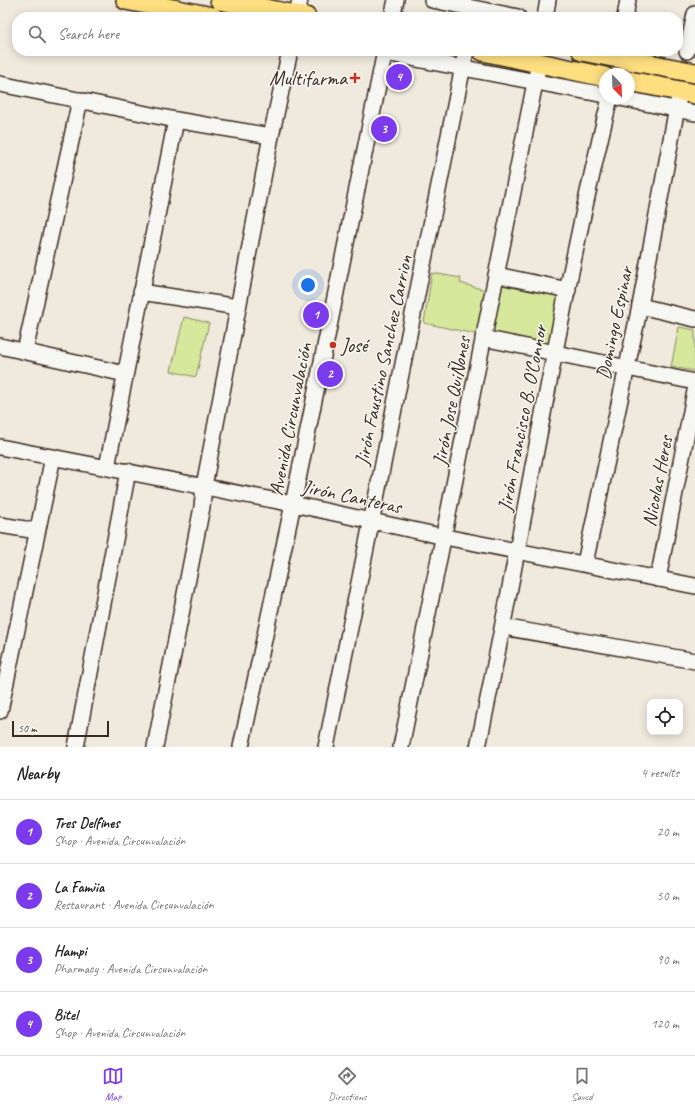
<!DOCTYPE html>
<html lang="en">
<head>
<meta charset="utf-8">
<style>
	:root { --surface:#fff; --page:#f6f6f6; --text:#222; --muted:#767676; --line:#e0e0e0; --accent:#7c3aed }
	body { margin:0; font-family:Caveat,sans-serif; background:var(--page); color:var(--text) }
	.controls { position:absolute; right:12px; bottom:12px; display:grid; overflow:hidden; border-radius:8px; box-shadow:0 2px 10px #0003 }
	.controls button { width:36px; height:36px; display:grid; place-items:center; padding:0; border:0; border-bottom:1px solid var(--line); background:var(--surface); color:var(--text); font:20px sans-serif }
	.compass { position:absolute; left:599px; top:68px; width:36px; height:36px; border-radius:50%; background:var(--surface); box-shadow:0 2px 10px #0003; rotate:157deg }
	.scale { position:absolute; left:12px; bottom:10px; width:97px; box-sizing:border-box; padding-left:4px; border:2px solid #3b2a1e; border-top:0; font-size:11px; line-height:14px; white-space:nowrap; color:#3b2a1e; -webkit-text-stroke:3px #f6f6f2; paint-order:stroke }
	.you { position:absolute; left:308px; top:285px; width:14px; height:14px; margin:-10px; border:3px solid #fff; border-radius:50%; background:#1a73e8; box-shadow:0 0 0 6px #1a73e833 }
	.badge { display:grid; place-items:center; width:26px; height:26px; border-radius:50%; background:var(--accent); color:#fff; font-size:13px; font-weight:700 }
	.pin { position:absolute; translate:-50% -50%; border:2px solid #fff; box-shadow:0 1px 4px #0006 }
	.list { margin:0; padding:0; list-style:none }
	h2 { display:flex; justify-content:space-between; align-items:center; height:52px; margin:0; padding:0 16px; font-size:17px }
	h2 small { font-size:13px; font-weight:400; color:var(--muted) }
	.list li { display:grid; grid-template-columns:26px 1fr auto; gap:12px; align-items:center; box-sizing:border-box; height:64px; padding:0 16px; border-top:1px solid var(--line) }
	.list b { display:block; font-size:15px; white-space:nowrap }
	.list p { margin:0; font-size:13px; white-space:nowrap; color:var(--muted) }
	.list em { font-size:13px; font-style:normal; color:var(--muted) }
	.icon { flex:none; width:22px; height:22px; fill:none; stroke:currentColor; stroke-width:2; stroke-linecap:round; stroke-linejoin:round }
	.map { position:relative; flex:none; width:695px; height:747px; overflow:hidden }
	.search { position:absolute; background:var(--surface); box-shadow:0 2px 10px #0003; left:12px; right:12px; top:12px; height:44px; display:flex; align-items:center; gap:10px; box-sizing:border-box; padding:0 14px; border-radius:16px; color:var(--muted); font-size:15px }
	.sheet { height:308px; background:var(--surface) }
	nav { display:flex; justify-content:space-around; align-items:center; box-sizing:border-box; height:56px; border-top:1px solid var(--line); background:var(--surface); font-size:11px; color:var(--muted) }
	nav a { display:grid; justify-items:center; gap:2px }
	nav .on { color:var(--accent) }
	.map>svg:first-child { display:block }
	.green { fill:#d5e89c; stroke:#88895d }
	.lines { fill:none; stroke-linecap:round; stroke-linejoin:round }
	.minor-casing { stroke:#3b2a1e; stroke-width:18 }
	.major-casing { stroke:#3b2a1e; stroke-width:22 }
	.minor { stroke:#f6f6f2; stroke-width:15 }
	.major { stroke:#fedf80; stroke-width:19 }
	.poi-dot { fill:#c8321e; stroke:#f6f6f2; stroke-width:1.5 }
	.labels { text-anchor:middle; stroke-width:3; stroke-linejoin:round; paint-order:stroke }
	.poi-label { font-size:20px; fill:#3b2a1e; stroke:#f6f6f2; text-anchor:end }
	.street-label { font-size:20px; fill:#3b2a1e; stroke:#f6f6f2 }
</style>
</head>
<body>
<div class="map">
<svg width="695" height="747" viewBox="0 0 695 747">
	<rect width="100%" height="100%" fill="#f0e9dd"/>
	<filter id="ink" filterUnits="userSpaceOnUse"><feTurbulence type="fractalNoise" baseFrequency=".025" numOctaves="2"/><feDisplacementMap in="SourceGraphic" scale="8" xChannelSelector="R" yChannelSelector="G"/><feConvolveMatrix kernelMatrix="1 2 1 2 8 2 1 2 1" color-interpolation-filters="sRGB"/></filter>
	<g filter="url(#ink)">
		<g class="green">
			<polygon points="432,273 461,278 460,283 489,291 480,335 424,323"/>
			<polygon points="498,282 565,295 553,350 487,335"/>
			<polygon points="184,317 209,323 196,377 171,371"/>
			<polygon points="679,327 695,330 695,371 671,367"/>
		</g>
		<g class="lines">
			<g class="minor-casing">
				<g id="minor">
					<polyline points="432,0 518,17"/>
					<polyline points="296,17 300,0"/>
					<polyline points="392,17 396,0"/>
					<polyline points="545,17 548,0"/>
					<polyline points="625,17 628,0"/>
					<polyline points="687,51 695,14"/>
					<polyline points="385,53 605,95"/>
					<polyline points="0,84 176,120 271,136"/>
					<polyline points="620,98 695,113"/>
					<polyline points="496,275 568,290"/>
					<polyline points="141,292 238,307"/>
					<polyline points="640,306 695,319"/>
					<polyline points="483,338 695,382"/>
					<polyline points="0,346 125,374"/>
					<polyline points="25,351 80,100"/>
					<polyline points="0,447 293,504 445,537 695,586"/>
					<polyline points="107,467 176,120"/>
					<polyline points="0,525 37,531"/>
					<polyline points="585,563 640,306 680,91"/>
					<polyline points="658,579 695,391"/>
					<polyline points="503,627 695,661"/>
					<polyline points="0,711 53,457"/>
					<polyline points="76,747 128,471"/>
					<polyline points="155,747 202,507 204,486 271,136 290,51"/>
					<polyline points="241,747 293,504 385,51"/>
					<polyline points="326,747 466,51"/>
					<polyline points="401,747 539,63"/>
					<path d="M478 747C524 531 557 313 610 98"/>
				</g>
			</g>
			<g class="major-casing">
				<g id="major">
					<polyline points="126,0 213,17"/>
					<polyline points="220,0 306,17"/>
					<polyline points="483,51 605,77"/>
					<polyline points="582,51 695,73"/>
					<polyline points="629,81 695,94"/>
				</g>
			</g>
			<use href="#minor" class="minor"/>
			<use href="#major" class="major"/>
		</g>
	</g>
	<g class="poi-dot">
		<path d="M353 72h4v4h4v4h-4v4h-4v-4h-4v-4h4z"/>
		<circle cx="333" cy="345" r="4"/>
	</g>
	<g class="labels">
		<g class="poi-label">
			<text x="347" y="85">Multifarma</text>
			<text x="341" y="352" text-anchor="start">José</text>
		</g>
		<g class="street-label">
			<text transform="translate(614 323) rotate(-78)" y="7">Domingo Espinar</text>
			<text transform="translate(383 360) rotate(-78)" y="7">Jirón Faustino Sanchez Carrion</text>
			<text transform="translate(451 401) rotate(-79)" y="7">Jirón Jose QuiÑones</text>
			<text transform="translate(522 418) rotate(-79)" y="7">Jirón Francisco B. O'Connor</text>
			<text transform="translate(290 419) rotate(-79)" y="7">Avenida Circunvalación</text>
			<text transform="translate(657 481) rotate(-79)" y="7">Nicolas Heres</text>
			<text transform="translate(352 496) rotate(12)" y="7">Jirón Canteras</text>
		</g>
	</g>
</svg>
<div class="controls">
<button><svg class="icon" aria-label="locate" viewBox="0 0 24 24"><circle cx="12" cy="12" r="6"/><path d="M12 2v4M12 18v4M2 12h4M18 12h4"/></svg></button>
</div>
<svg class="compass" viewBox="-18 -18 36 36"><path d="M0-13l5 13h-10z" fill="#e53935"/><path d="M0 13l5-13h-10z" fill="#767676"/></svg>
<div class="scale">50 m</div>
<div class="you"></div>
<div class="pin badge" style="left:316px;top:315px">1</div>
<div class="pin badge" style="left:330px;top:374px">2</div>
<div class="pin badge" style="left:384px;top:129px">3</div>
<div class="pin badge" style="left:399px;top:77px">4</div>
<div class="search"><svg class="icon" aria-label="search" viewBox="0 0 24 24"><circle cx="10" cy="10" r="6"/><path d="M15 15l6 6"/></svg>Search here</div>
</div>
<section class="sheet">
<h2>Nearby<small>4 results</small></h2>
<ul class="list">
<li><span class="badge">1</span><div><b>Tres Delfines</b><p>Shop · Avenida Circunvalación</p></div><em>20 m</em></li>
<li><span class="badge">2</span><div><b>La Famiia</b><p>Restaurant · Avenida Circunvalación</p></div><em>50 m</em></li>
<li><span class="badge">3</span><div><b>Hampi</b><p>Pharmacy · Avenida Circunvalación</p></div><em>90 m</em></li>
<li><span class="badge">4</span><div><b>Bitel</b><p>Shop · Avenida Circunvalación</p></div><em>120 m</em></li>
</ul>
</section>
<nav>
<a class="on"><svg class="icon" aria-label="map" viewBox="0 0 24 24"><path d="M3 6l6-2 6 2 6-2v14l-6 2-6-2-6 2zM9 4v14M15 6v14"/></svg>Map</a>
<a><svg class="icon" aria-label="directions" viewBox="0 0 24 24"><path d="M12 3l9 9-9 9-9-9zM9 14v-3h6M13 9l2 2-2 2"/></svg>Directions</a>
<a><svg class="icon" aria-label="saved" viewBox="0 0 24 24"><path d="M7 4h10v16l-5-4-5 4z"/></svg>Saved</a>
</nav>
</body>
</html>
